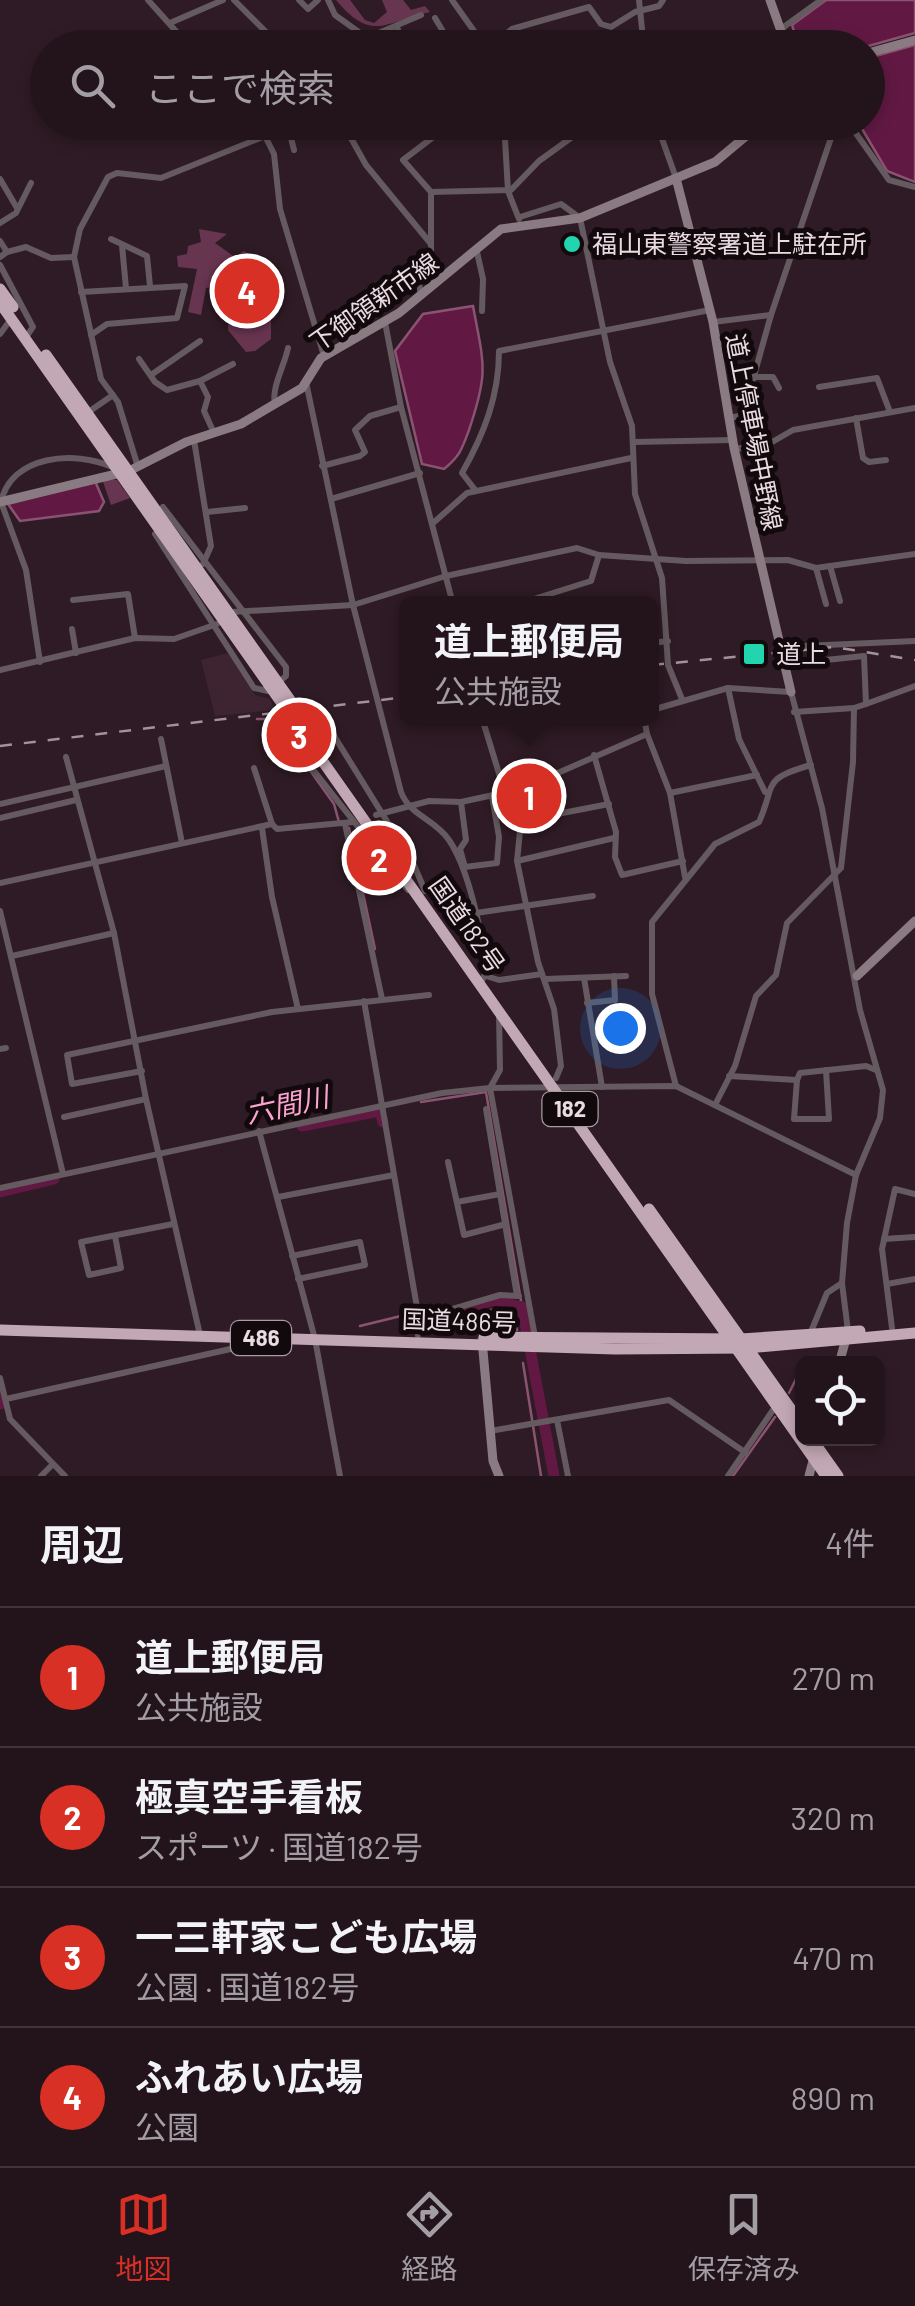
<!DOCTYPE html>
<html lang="ja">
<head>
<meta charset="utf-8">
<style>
	:root { --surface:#23141c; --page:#2b1d25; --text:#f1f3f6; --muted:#a39ea3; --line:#40333b; --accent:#d93025 }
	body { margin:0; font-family:Barlow,"Noto Sans JP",sans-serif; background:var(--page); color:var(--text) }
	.controls { position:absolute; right:30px; bottom:30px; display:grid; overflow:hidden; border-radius:15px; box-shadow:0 5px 15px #0003 }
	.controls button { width:90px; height:90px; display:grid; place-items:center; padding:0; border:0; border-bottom:2px solid var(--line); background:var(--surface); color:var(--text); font:50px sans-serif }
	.you { position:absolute; left:620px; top:1028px; width:35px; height:35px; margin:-25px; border:8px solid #fff; border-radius:50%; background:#1a73e8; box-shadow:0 0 0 15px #1a73e833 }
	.badge { display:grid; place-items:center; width:65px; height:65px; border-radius:50%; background:var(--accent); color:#fff; font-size:32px; font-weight:700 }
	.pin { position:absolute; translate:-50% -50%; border:5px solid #fff; box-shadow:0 2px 10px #0006 }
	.popup { position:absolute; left:399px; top:596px; width:260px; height:130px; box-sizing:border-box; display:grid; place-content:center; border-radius:15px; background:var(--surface); filter:drop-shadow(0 2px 8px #0005); font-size:32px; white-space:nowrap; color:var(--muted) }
	.popup b { font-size:38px; color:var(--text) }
	.popup::after { content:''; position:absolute; left:50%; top:100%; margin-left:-20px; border:20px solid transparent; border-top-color:var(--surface) }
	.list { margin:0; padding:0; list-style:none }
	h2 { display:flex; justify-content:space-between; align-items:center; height:130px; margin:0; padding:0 40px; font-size:42px }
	h2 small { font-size:32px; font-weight:400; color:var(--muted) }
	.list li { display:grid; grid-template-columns:65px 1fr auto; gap:30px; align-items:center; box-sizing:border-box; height:140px; padding:0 40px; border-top:2px solid var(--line) }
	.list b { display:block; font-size:38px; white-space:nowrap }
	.list p { margin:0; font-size:32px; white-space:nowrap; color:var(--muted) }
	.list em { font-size:32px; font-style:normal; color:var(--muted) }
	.icon { flex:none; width:55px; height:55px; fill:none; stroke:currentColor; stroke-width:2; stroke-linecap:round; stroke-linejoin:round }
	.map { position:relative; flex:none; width:915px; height:1476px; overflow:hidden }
	.search { position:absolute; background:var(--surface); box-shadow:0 5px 15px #0003; left:30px; right:30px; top:30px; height:110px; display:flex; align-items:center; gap:25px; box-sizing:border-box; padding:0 35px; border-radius:55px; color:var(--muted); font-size:38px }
	.sheet { height:690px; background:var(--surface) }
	nav { display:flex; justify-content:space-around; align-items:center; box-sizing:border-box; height:140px; border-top:2px solid var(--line); background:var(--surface); font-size:28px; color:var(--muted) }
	nav a { display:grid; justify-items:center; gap:5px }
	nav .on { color:var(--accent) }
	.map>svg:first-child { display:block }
	.built { fill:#3e2431 }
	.green { fill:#683550 }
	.water { fill:#611943; stroke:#8a5372; stroke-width:2.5 }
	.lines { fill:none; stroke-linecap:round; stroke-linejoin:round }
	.stream { stroke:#8a5372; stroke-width:2.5 }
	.river { stroke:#611943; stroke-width:11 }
	.street { stroke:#655a5f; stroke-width:6 }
	.secondary { stroke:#8a7a81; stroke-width:9 }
	.highway { stroke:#c2a8b4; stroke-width:11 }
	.rail { stroke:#a3929a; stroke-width:2.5; stroke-dasharray:12 12; stroke-linecap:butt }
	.poi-dot { fill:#22d5af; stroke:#12090d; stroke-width:4 }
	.labels { text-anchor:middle; stroke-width:10; stroke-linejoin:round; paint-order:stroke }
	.shield { fill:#12090d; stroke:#a89ca1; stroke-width:2.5 }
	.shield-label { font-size:22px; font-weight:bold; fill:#e9dbe1 }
	.poi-label { font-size:25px; fill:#e9dbe1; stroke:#12090d; text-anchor:start }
	.street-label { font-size:25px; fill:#e9dbe1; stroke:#12090d }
	.water-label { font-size:28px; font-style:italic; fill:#faa4cf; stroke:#12090d }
</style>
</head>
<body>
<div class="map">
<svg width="915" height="1476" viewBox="0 0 915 1476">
	<rect width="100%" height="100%" fill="#2f1b25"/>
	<polygon class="built" points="228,653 255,695 270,699 275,710 215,716 201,660"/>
	<g class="green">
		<path d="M336 0H350L365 20 374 23 387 12 382 0H403L411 10 425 6 430 12C385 22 372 43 336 0Z"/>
		<polygon points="199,229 227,234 215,243 236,258 243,251 256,257 255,269 264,293 271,295 271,339 255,351 246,352 228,330 228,317 235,307 228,284 206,288 201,315 188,312 197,269 178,267 177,256 187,254 188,246 201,242"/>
		<polygon points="102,479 117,480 130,498 111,505"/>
	</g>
	<g class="water">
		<polygon points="826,0 915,0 915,33 865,47 799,47 792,25"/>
		<polygon points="915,45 915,182 887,171 861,127 831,129 824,123 868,122 868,58"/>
		<path d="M473 306C484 365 489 371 469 430 462 449 460 456 444 469L422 464 395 351 423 314Z"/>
		<polygon points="95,481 104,502 99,511 20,521 8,504"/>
	</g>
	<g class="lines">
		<g class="stream">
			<polyline points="257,719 278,719"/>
			<polyline points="309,769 334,804 339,822"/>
			<polyline points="349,828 375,949"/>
			<polyline points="421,1102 486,1092 522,1307"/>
			<polyline points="360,1326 409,1314 414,1323"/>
			<polyline points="427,1327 502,1307 513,1313 517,1330"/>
			<polyline points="523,1363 541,1476"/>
			<polyline points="804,1364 805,1362"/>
			<polyline points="789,1393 802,1367"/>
			<polyline points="733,1476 775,1417"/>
		</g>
		<g class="river">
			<polyline points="302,1126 380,1111 383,1122"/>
			<polyline points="0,1192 54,1179"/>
			<polyline points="425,1321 494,1300 522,1307 554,1476"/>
			<polyline points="0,1395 0,1404"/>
		</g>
		<g class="street">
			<polyline points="148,0 191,48"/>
			<polyline points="234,0 282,48"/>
			<polyline points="299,0 308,9 318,0"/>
			<polyline points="328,0 335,15 367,38 421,15"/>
			<polyline points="452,0 474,31 496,48"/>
			<polyline points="639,0 644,48"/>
			<polyline points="170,23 223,0"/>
			<polyline points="397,27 404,48"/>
			<polyline points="781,29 821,0"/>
			<polyline points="495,43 512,29 589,7 601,24 611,27 635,12 659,6 663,0"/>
			<polyline points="434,48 447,38 435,18"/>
			<polyline points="258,122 274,154 280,209 324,356"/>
			<polyline points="287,122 294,150"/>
			<polyline points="342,122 366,165 431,244"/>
			<polyline points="429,122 432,138 403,160 431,192 511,190 539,161 593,122"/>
			<polyline points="504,122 508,191 519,219"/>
			<polyline points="656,122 676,178"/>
			<polyline points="816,122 816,131 855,132 889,180 915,187"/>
			<polyline points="0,179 17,208"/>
			<polyline points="520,217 561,204 580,218 610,362 632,426 635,494 662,578 668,665 682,699"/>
			<polyline points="0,223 16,213 31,183"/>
			<polyline points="111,239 147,256 150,286"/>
			<polyline points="0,241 7,252 0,257"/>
			<polyline points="122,245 126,288"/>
			<polyline points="7,252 26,247 51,258 74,257"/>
			<polyline points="477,252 483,279 482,311"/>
			<polyline points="0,265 33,327 26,337"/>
			<polyline points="81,292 185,286 177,318 107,324 91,335"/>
			<polyline points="421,295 419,283 431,251 431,192"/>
			<polyline points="385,322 401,407 453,604"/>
			<polyline points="713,322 771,315"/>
			<polyline points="0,334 11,319"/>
			<polyline points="139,359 155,382 167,390 200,381 233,364"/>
			<polyline points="151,375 200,341"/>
			<polyline points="756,377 773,377 779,388"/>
			<polyline points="200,381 208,397 204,411 214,433"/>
			<path d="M306 382 353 605 401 792C410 816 435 819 449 840 470 871 480 931 488 967L481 983"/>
			<polyline points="819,387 877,378 890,412"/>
			<path d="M275 403C271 389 285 364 288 348"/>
			<polyline points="87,413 113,395"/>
			<polyline points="730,418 743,415 771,315 832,135"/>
			<polyline points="856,418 863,458 869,462 886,460"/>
			<polyline points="194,440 211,546 203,564"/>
			<polyline points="634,442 733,440"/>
			<polyline points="734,448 760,449 793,430 915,408"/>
			<polyline points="322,466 360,456 365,452 355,430 370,416 401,407"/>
			<polyline points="138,467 118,402 101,379 74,257 80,229 108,177 117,173 161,178 265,136"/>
			<path d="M476 491 462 473C484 434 499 396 499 351L710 310"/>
			<polyline points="331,499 420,473"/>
			<polyline points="207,512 245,508"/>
			<polyline points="432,524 467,493 631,458"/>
			<polyline points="155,534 254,688 268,691 286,676 286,667 163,507"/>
			<polyline points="830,566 840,601"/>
			<polyline points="816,568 826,604"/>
			<polyline points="73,600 128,594 135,638"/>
			<polyline points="518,604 591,581 599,555"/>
			<polyline points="232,612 353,605 446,576 577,548 599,555 686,561 788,560 816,568 915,554"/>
			<polyline points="72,629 76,653"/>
			<polyline points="652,643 668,641"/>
			<polyline points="782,647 915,641"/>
			<path d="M40 662 26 570 1 502C11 455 75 450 112 467"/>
			<polyline points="0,670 135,638 174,639 217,624"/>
			<polyline points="728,688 739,739 765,792"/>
			<polyline points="866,704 915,686"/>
			<polyline points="652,710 728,688 791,692 822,808 860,1010 883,1090 880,1118 856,1175 847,1223 842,1283 848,1331"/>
			<polyline points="794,712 854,708"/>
			<polyline points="482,718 505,793"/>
			<polyline points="647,734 670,793 685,877"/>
			<polyline points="161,739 182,843"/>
			<polyline points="594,755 616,832 615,857 622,875 683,861"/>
			<polyline points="66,757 114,933 146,1099 200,1335"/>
			<polyline points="254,768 272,824"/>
			<polyline points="510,792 521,821 517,861 538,962 554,1009 561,1066 556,1078"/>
			<polyline points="670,793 757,775"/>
			<polyline points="461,802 466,840 460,849 465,867 497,863 499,837 492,796"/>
			<polyline points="0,804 166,766"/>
			<polyline points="376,815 429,801 461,802 521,789 647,734 644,718"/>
			<polyline points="0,818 76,800"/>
			<polyline points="521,821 609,804"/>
			<polyline points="345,824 382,999"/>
			<polyline points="262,828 272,897 298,1009"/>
			<polyline points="517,861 614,838"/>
			<polyline points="0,883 272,824 277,829 353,822"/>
			<polyline points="408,890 299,752 300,741 320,729 331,731 414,865 425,891"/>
			<polyline points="0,911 63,1174"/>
			<polyline points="476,913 593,896"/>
			<polyline points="12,956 114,933"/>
			<polyline points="486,976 499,980 542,974"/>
			<polyline points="584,978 602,1087"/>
			<polyline points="545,979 626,976"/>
			<polyline points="364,1001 419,1319"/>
			<polyline points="587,1003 615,1000 614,976"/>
			<polyline points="499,1013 500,1070 490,1088 535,1337"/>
			<polyline points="0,1049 6,1048"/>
			<polyline points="142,1071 72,1084 67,1055 272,1012 429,995"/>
			<polyline points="729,1076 797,1080 800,1073 866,1066 876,1070"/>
			<polyline points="797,1080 794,1119 829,1119 826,1070"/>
			<path d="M676 1086 652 994V922L715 844 759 822C776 784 761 779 811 765"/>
			<polyline points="716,1103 735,1066 756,996 776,975 787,923 841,868 853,762 854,708 866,704 864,656 787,664"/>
			<polyline points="486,1109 517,1296"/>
			<polyline points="64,1117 146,1099"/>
			<polyline points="259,1131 315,1339 340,1476"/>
			<polyline points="448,1162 464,1235 506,1224"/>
			<polyline points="0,1188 442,1093 490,1088 676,1086 856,1175"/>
			<polyline points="278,1197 394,1175"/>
			<polyline points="457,1202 500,1194"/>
			<polyline points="115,1236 121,1268 89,1275 81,1242 173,1224"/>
			<polyline points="884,1239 915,1237"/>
			<polyline points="292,1256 360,1242 365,1265 298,1279"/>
			<polyline points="887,1284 915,1279"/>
			<polyline points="892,1328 882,1249 895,1189 915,1194"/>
			<polyline points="810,1334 827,1293 842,1283"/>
			<polyline points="418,1335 419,1319 500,1295 519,1296"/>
			<polyline points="0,1378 10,1419 65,1476"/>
			<polyline points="6,1399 253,1344 260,1338"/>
			<polyline points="557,1420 568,1476"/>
			<polyline points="490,1431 669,1400 746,1453"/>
			<polyline points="41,1476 52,1465"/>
			<polyline points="728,1476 775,1407"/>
		</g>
		<g class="secondary">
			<polyline points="770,0 787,48"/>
			<polyline points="868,53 915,40"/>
			<polyline points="676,178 713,322 734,448 791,692"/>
			<polyline points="0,502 129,471 186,442 241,424 302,388 321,358 399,313 501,229 580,218 715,162 763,122"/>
			<polyline points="857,976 915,921"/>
			<polyline points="482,1340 493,1461 499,1476"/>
			<polyline points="839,1364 847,1335"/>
			<polyline points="809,1476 819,1438"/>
		</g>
		<g class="highway">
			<polyline points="0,289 13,307"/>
			<polyline points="0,303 826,1476"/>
			<polyline points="46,355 324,748"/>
			<polyline points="649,1209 802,1425"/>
			<polyline points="0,1330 615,1349 747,1348 915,1333"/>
			<polyline points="484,1337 741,1339 860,1331"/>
			<polyline points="811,1438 838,1476"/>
		</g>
		<g class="rail">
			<polyline points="652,665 834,647 915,660"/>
			<polyline points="0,746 406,697"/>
		</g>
	</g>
	<g class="poi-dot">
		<circle cx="572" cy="244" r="10"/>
		<rect x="742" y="642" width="24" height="24" rx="5"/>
	</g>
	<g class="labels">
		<g class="shield">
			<rect x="542.5" y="1092" width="55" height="34" rx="8"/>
			<rect x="231" y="1321" width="60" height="34" rx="8"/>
		</g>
		<g class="shield-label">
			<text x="570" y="1117">182</text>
			<text x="261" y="1346">486</text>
		</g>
		<g class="poi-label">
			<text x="592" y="253">福山東警察署道上駐在所</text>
			<text x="776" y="663">道上</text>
		</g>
		<g class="street-label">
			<text transform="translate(374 302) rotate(-35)" y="9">下御領新市線</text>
			<text transform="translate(754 432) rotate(79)" y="9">道上停車場中野線</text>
			<text transform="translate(467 925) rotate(55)" y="9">国道182号</text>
			<text transform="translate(459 1321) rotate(2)" y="9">国道486号</text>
		</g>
		<g class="water-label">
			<text transform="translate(287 1105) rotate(-12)" y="10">六間川</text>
		</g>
	</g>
</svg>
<div class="controls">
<button><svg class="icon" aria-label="locate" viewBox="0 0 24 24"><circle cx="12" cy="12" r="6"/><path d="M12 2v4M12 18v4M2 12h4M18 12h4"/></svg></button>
</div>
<div class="you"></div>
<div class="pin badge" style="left:529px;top:796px">1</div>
<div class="popup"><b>道上郵便局</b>公共施設</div>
<div class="pin badge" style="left:379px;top:858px">2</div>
<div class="pin badge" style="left:299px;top:735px">3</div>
<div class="pin badge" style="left:247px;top:291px">4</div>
<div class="search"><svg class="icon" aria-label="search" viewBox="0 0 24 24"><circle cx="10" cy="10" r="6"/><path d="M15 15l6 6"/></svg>ここで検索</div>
</div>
<section class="sheet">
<h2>周辺<small>4件</small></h2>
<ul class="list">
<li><span class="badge">1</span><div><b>道上郵便局</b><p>公共施設</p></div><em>270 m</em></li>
<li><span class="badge">2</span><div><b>極真空手看板</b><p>スポーツ · 国道182号</p></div><em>320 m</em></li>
<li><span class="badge">3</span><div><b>一三軒家こども広場</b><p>公園 · 国道182号</p></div><em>470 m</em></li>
<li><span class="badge">4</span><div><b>ふれあい広場</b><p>公園</p></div><em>890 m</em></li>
</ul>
</section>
<nav>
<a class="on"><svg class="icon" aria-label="map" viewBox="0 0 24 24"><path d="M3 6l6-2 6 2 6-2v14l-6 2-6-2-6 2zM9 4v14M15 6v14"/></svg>地図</a>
<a><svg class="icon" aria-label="directions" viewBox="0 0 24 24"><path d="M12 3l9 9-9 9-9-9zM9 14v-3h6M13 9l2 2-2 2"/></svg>経路</a>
<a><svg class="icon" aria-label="saved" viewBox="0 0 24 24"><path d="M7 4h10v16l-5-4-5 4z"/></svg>保存済み</a>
</nav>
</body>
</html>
